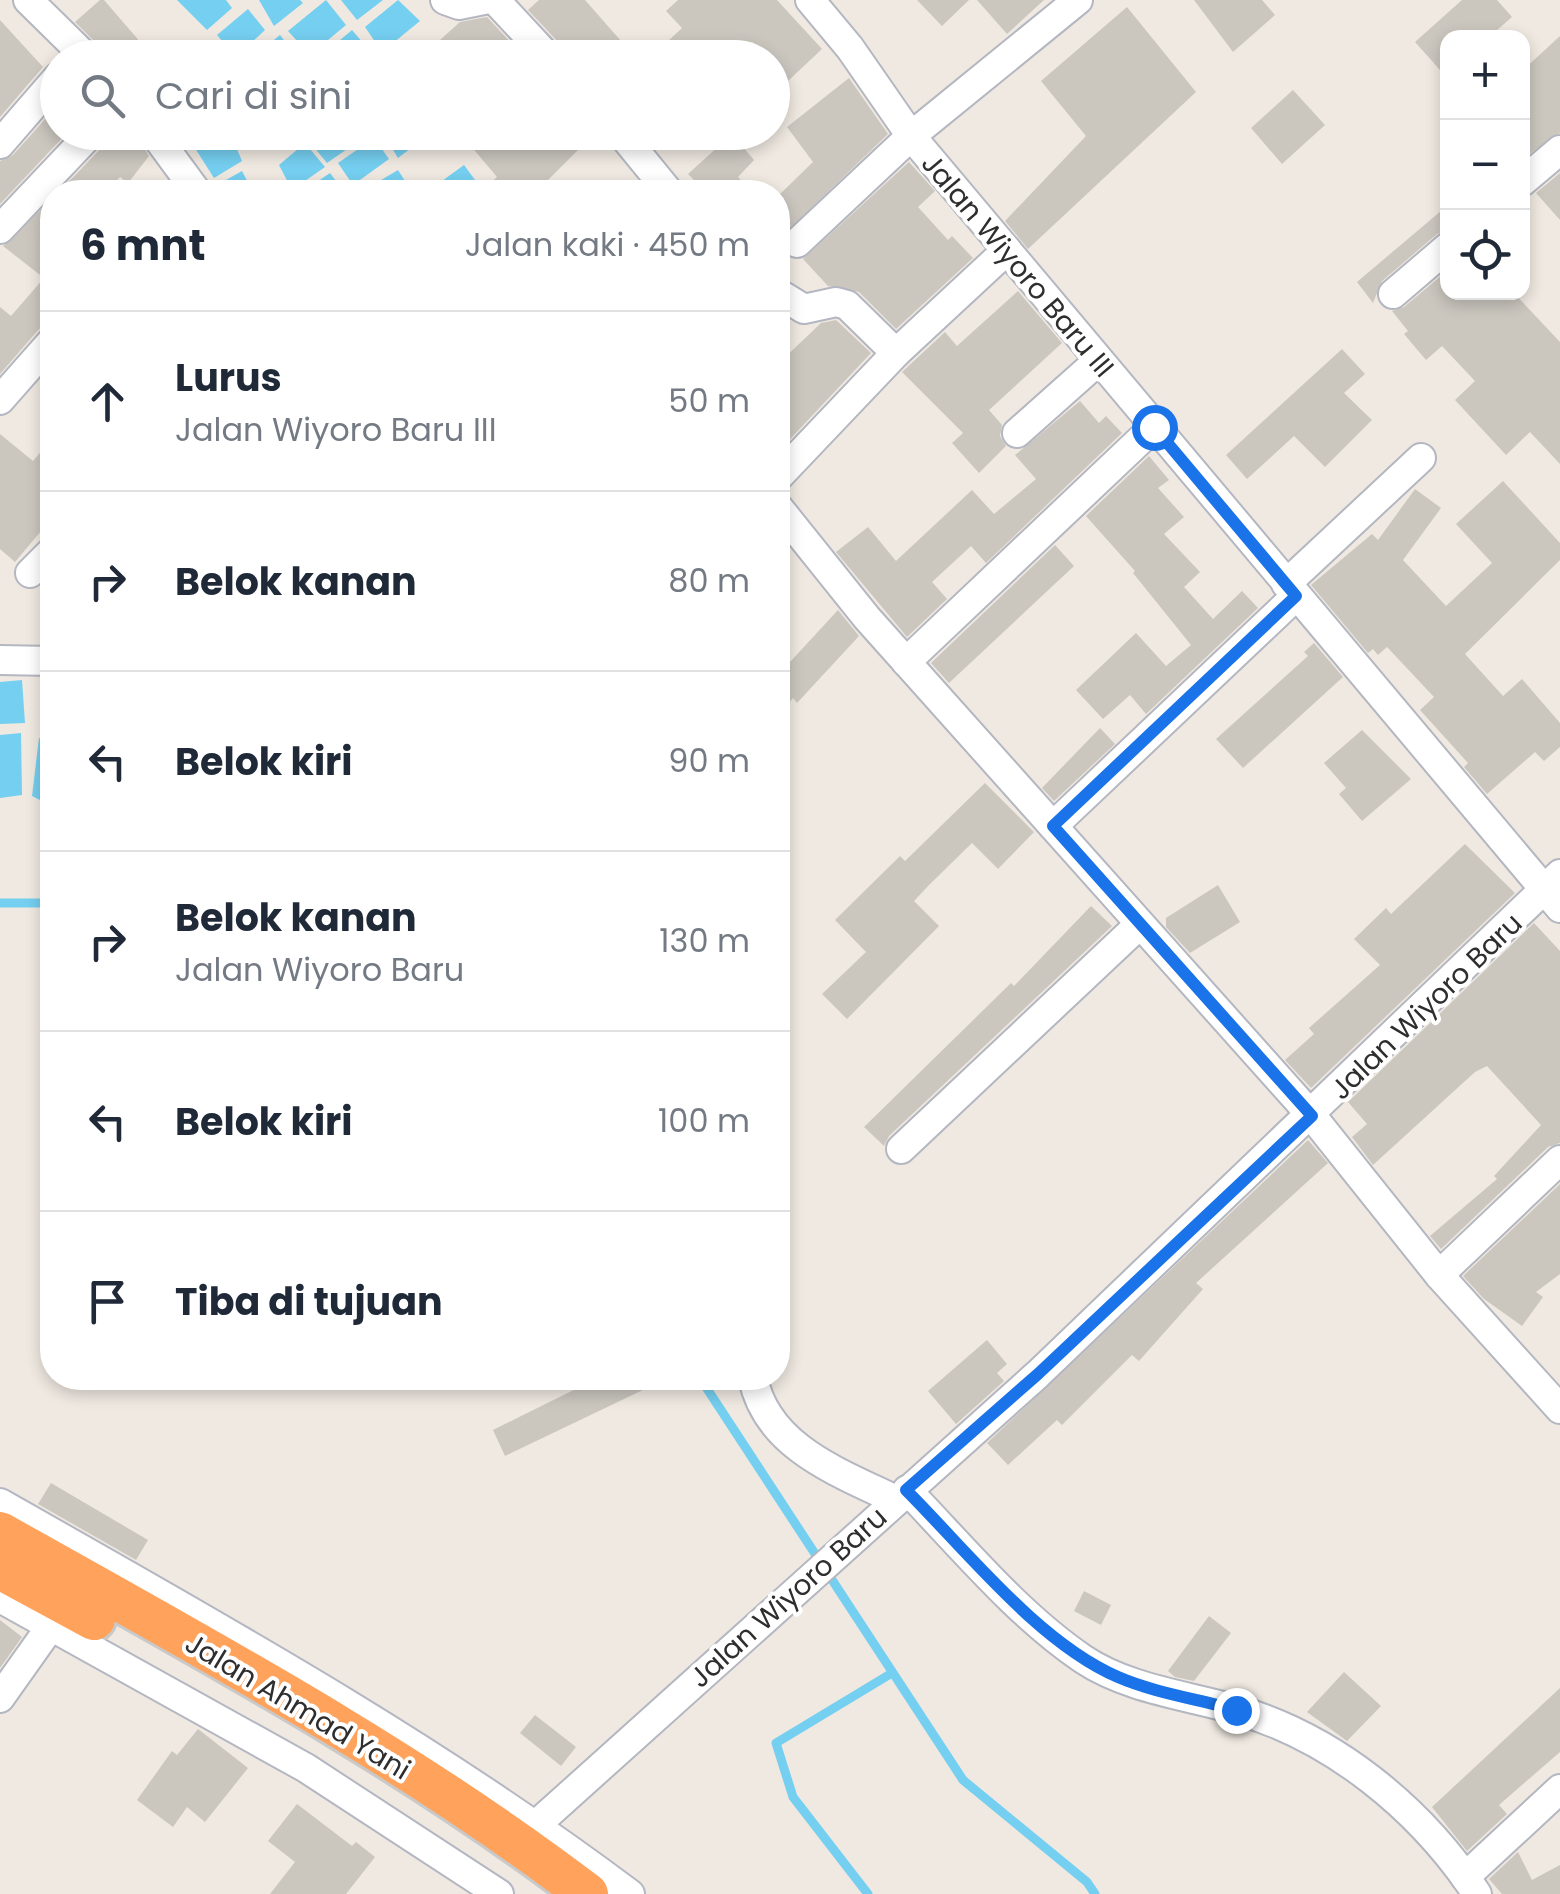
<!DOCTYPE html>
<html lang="id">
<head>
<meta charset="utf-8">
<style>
	body { margin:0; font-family:Poppins,sans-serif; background:#f6f6f7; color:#1f2937 }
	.controls { position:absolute; right:30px; top:30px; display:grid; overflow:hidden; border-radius:20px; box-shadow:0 5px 15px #0003 }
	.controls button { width:90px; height:90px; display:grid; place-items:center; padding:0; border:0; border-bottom:2px solid #e0e1e3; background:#fff; color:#1f2937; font:50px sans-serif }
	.stop { position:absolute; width:30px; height:30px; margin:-22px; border:8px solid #1a73e8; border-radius:50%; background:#fff }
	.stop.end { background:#1a73e8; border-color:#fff; box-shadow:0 2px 10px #0008 }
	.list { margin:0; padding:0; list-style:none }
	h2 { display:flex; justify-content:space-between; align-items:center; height:130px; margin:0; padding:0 40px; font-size:42px }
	h2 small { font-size:32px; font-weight:400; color:#747a83 }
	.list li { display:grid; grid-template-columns:65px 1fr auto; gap:30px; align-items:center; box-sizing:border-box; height:180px; padding:0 40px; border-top:2px solid #e0e1e3 }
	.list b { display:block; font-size:38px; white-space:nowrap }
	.list p { margin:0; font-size:32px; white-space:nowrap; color:#747a83 }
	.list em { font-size:32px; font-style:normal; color:#747a83 }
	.icon { flex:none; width:55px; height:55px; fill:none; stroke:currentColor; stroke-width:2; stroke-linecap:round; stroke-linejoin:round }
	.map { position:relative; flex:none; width:1560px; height:1894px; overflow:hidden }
	.search { position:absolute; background:#fff; box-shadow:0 5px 15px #0003; left:40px; top:40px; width:750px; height:110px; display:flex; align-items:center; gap:25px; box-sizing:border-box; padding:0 35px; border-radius:55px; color:#747a83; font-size:38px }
	.panel { position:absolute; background:#fff; box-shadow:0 5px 15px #0003; left:40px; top:180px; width:750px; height:1210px; border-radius:40px }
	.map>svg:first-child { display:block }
	.water { fill:#75cff0 }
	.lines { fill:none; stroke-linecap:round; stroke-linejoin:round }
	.stream { stroke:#75cff0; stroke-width:9 }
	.building { fill:#cbc7bf }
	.minor-casing { stroke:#b4b7c1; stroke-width:32 }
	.highway-casing { stroke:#c9c9c9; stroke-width:48 }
	.minor { stroke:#fff; stroke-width:28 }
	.highway { stroke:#ffa35c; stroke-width:42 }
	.route { stroke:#1a73e8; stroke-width:12 }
	.labels { text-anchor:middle; stroke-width:8; stroke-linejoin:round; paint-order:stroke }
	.street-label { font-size:28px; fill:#2e2e2e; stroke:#fff }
</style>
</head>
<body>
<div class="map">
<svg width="1560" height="1894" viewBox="0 0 1560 1894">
	<rect width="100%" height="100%" fill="#efe9e1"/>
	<g class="water">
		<polygon points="177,0 226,0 232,8 207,30"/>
		<polygon points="259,0 300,0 303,3 274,26"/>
		<polygon points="326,0 346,25 310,55 288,31"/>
		<polygon points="341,0 383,0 357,20"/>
		<polygon points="398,0 420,21 382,52 365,27"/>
		<polygon points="248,9 265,30 236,57 217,35"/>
		<polygon points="352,30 375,57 320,57"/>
		<polygon points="280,35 297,57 262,57 258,53"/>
		<polygon points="230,133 242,161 214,178 186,134"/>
		<polygon points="319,133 354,133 360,140 327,163 309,141"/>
		<polygon points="383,133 383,132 431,133 398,158"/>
		<polygon points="374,138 389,159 353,185 338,163"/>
		<polygon points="305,143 325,167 292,190 279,165"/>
		<polygon points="464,165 478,184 465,192 433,192 431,189"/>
		<polygon points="398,170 412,192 361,192"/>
		<polygon points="242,171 253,192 222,192 217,185"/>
		<polygon points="330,173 344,192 302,192"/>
		<polygon points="22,680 25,723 0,724 0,682"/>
		<polygon points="21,733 22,795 0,798 0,735"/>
		<polygon points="39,738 52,742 52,806 32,796"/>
	</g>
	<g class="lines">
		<g class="stream">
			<polyline points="0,903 52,903"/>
			<polyline points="700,1378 963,1780 1087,1882 1095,1894"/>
			<polyline points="868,1894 793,1797 776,1743 892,1673"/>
		</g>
	</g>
	<g class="building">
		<polygon points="100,0 104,0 154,58 104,58 99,46 75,22"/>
		<polygon points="539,0 585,0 636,58 566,58 562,46 528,10"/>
		<polygon points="678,0 777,0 822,49 772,96 772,58 650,58 682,28 666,11"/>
		<polygon points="917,0 969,0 942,26"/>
		<polygon points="977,0 1044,0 1007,34"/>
		<polygon points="1194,0 1262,0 1275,15 1233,52"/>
		<polygon points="1462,0 1497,0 1512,17 1488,38 1448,38 1448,79 1415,42"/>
		<polygon points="1127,7 1196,92 1028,249 1005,221 1086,136 1041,81"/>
		<polygon points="487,17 525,58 420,58 460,22"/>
		<polygon points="0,20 43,67 0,117"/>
		<polygon points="1560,36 1560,133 1522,159 1522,71"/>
		<polygon points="849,78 888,134 781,237 778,196 813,162 787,127"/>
		<polygon points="1293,90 1325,125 1282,164 1251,128"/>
		<polygon points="47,117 58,126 58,132 66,134 0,204 0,161 13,155"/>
		<polygon points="109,132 134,132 149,156 128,183 120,177 106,192 59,192 105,144"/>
		<polygon points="459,132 596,132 536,192 480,192 497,177"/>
		<polygon points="732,134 754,160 738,177 753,192 686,192 694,180 688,174"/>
		<polygon points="909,162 935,191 918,207 948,240 952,236 973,258 896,329 859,292 828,286 803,259"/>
		<polygon points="1560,173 1560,220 1536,193"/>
		<polygon points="52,199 52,324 39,329 0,374 0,307 11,316 44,278 3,246"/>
		<polygon points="1448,205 1448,230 1437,234 1382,281 1373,303 1357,282"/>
		<polygon points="1448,270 1448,292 1513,292 1560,342 1560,464 1530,432 1506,455 1455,400 1475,381 1442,346 1426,360 1404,334 1408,331 1392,311 1404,307"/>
		<polygon points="1018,291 1062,343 989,410 1002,425 1000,436 1006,446 979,473 952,443 963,433 902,372 945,332 957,346"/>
		<polygon points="836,320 871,353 778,452 778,364 821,323"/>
		<polygon points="1342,349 1365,374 1344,393 1372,420 1325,467 1294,436 1247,479 1226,455"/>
		<polygon points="1080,401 1099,423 1106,416 1122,433 986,563 971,546 932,582 947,599 907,637 836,552 868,527 896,561 972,490 994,514 1036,479 1015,455"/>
		<polygon points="0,434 33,461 52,439 52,518 15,562 0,549"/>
		<polygon points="1149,456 1169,480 1158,488 1184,517 1164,534 1200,572 1184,587 1213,619 1242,591 1258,608 1146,714 1130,695 1103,719 1076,690 1136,633 1166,666 1191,645 1133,573 1135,571 1086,516"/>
		<polygon points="1503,481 1560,543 1560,560 1465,654 1503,696 1522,679 1560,723 1560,747 1544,761 1535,752 1487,794 1464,767 1468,763 1420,710 1434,697 1387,647 1378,655 1373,649 1368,653 1311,585 1372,534 1378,540 1415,489 1441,508 1403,560 1446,606 1492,563 1456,524"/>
		<polygon points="1055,545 1074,566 949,683 931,663"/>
		<polygon points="838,610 859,636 797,703 793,698 778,715 778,675"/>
		<polygon points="1314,643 1343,677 1243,768 1216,739 1308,656 1304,652"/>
		<polygon points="1100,728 1115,744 1054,801 1042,788"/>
		<polygon points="1362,730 1411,779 1362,821 1339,794 1346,788 1324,763"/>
		<polygon points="985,783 1034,832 998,869 972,843 929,885 914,901 939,926 847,1019 822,994 866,952 835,920 900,856 905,861"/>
		<polygon points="1465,844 1515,893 1311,1088 1285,1060 1314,1034 1309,1028 1380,965 1354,939 1386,908 1391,914"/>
		<polygon points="1218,885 1240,922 1190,953 1166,927 1166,918"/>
		<polygon points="1091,906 1112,926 889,1136 884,1146 864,1127 1011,983 1014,986"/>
		<polygon points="1534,923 1560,951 1560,1143 1548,1147 1441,1249 1430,1236 1497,1179 1494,1176 1541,1125 1487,1066 1475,1072 1373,1165 1352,1137 1367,1124 1348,1102"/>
		<polygon points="1308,1140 1328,1163 1196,1283 1203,1289 1139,1361 1132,1355 1062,1425 1057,1420 1008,1465 987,1443"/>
		<polygon points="1560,1184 1560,1274 1536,1292 1543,1297 1522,1326 1484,1299 1463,1276"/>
		<polygon points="987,1340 1007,1364 997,1373 1004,1381 956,1424 928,1391"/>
		<polygon points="598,1378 668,1378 505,1456 493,1430"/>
		<polygon points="51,1483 148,1540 136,1560 38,1504"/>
		<polygon points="1084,1591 1111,1605 1101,1625 1074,1611"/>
		<polygon points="1209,1616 1231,1633 1194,1681 1175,1677 1168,1671"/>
		<polygon points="0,1620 22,1637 0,1668"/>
		<polygon points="1344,1672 1381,1706 1347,1741 1307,1712"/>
		<polygon points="1560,1688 1560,1752 1499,1805 1507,1814 1467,1851 1432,1807"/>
		<polygon points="535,1715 576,1747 561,1766 520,1733"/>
		<polygon points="198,1729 248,1768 205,1822 187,1807 173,1827 137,1800 172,1751 177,1755"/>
		<polygon points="297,1804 352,1846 356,1842 375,1857 346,1894 270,1894 295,1862 268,1841"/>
		<polygon points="1518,1852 1532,1880 1560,1865 1560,1894 1502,1894 1489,1879"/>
	</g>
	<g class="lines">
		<g class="minor-casing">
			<g id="minor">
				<polyline points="28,0 87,58"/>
				<polyline points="445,0 459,5 484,0"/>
				<polyline points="495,0 549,58"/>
				<polyline points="810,0 850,48 911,136 1560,908"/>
				<polyline points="153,132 197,192"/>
				<polyline points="620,132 669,192"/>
				<polyline points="0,144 58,77"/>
				<polyline points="1522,182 1560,150"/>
				<polyline points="0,229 92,132"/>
				<polyline points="797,243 911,136 1078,0"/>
				<polyline points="778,293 804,309 836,302 847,305 896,353"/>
				<polyline points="1393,294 1448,247"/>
				<polyline points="0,400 52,341"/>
				<polyline points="1017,433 1098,361"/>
				<polyline points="778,477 896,353 1007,250"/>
				<polyline points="778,507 867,618 1312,1116 1439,1275 1560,1409"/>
				<polyline points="30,573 52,551"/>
				<polyline points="1286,584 1421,458"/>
				<polyline points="0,660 52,661"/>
				<polyline points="906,662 1154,427"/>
				<polyline points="1053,826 1296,596"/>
				<polyline points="901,1149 1139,925"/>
				<polyline points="1439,1275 1560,1160"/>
				<path d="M753 1378C767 1447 838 1472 896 1500"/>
				<path d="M907 1490C962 1547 1017 1614 1083 1659 1126 1688 1184 1695 1234 1709 1333 1737 1420 1808 1477 1894"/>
				<path d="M0 1503C215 1625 432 1745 630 1894"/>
				<polyline points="0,1598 306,1768 499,1894"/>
				<polyline points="0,1698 51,1626"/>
				<polyline points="537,1824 1038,1374 1560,874"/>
				<polyline points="1465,1877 1560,1789"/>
			</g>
		</g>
		<g class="highway-casing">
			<g id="highway">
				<path d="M0 1533C199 1645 405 1755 587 1894"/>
				<polyline points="0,1568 94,1619"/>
			</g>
		</g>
		<use href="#minor" class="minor"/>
		<use href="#highway" class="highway"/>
	</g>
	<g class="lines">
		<path class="route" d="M1154 427 1296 596 1053 826 1312 1116 1038 1374 906 1490C967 1551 1039 1643 1118 1677 1155 1693 1198 1699 1236 1710"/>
	</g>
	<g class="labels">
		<g class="street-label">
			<text transform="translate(1018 265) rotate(50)" y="10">Jalan Wiyoro Baru III</text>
			<text transform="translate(1426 1006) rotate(-44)" y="10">Jalan Wiyoro Baru</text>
			<text transform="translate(788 1597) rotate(-42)" y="10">Jalan Wiyoro Baru</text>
			<text transform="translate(298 1706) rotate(31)" y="10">Jalan Ahmad Yani</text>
		</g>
	</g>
</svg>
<div class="controls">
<button>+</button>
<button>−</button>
<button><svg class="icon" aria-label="locate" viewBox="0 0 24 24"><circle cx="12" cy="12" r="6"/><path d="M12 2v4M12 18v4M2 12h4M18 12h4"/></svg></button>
</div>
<div class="stop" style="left:1154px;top:427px"></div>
<div class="stop end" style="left:1236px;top:1710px"></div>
<div class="search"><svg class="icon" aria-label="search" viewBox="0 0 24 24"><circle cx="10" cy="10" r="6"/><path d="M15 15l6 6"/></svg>Cari di sini</div>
<section class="panel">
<h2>6 mnt<small>Jalan kaki · 450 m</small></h2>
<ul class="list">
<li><svg class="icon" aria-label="ahead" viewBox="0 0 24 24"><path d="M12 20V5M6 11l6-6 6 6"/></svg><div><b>Lurus</b><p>Jalan Wiyoro Baru III</p></div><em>50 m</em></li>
<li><svg class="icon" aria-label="right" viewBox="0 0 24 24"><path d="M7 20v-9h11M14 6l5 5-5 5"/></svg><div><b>Belok kanan</b></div><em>80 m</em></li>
<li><svg class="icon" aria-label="left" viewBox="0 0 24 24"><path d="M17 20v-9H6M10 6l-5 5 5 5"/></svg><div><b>Belok kiri</b></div><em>90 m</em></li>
<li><svg class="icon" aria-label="right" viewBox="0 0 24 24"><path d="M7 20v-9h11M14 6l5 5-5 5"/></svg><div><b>Belok kanan</b><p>Jalan Wiyoro Baru</p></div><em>130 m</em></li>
<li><svg class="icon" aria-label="left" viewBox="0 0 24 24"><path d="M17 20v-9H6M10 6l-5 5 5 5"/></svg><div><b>Belok kiri</b></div><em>100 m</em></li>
<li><svg class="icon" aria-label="arrive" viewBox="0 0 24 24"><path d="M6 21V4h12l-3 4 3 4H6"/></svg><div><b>Tiba di tujuan</b></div></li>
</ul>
</section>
</div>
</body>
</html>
